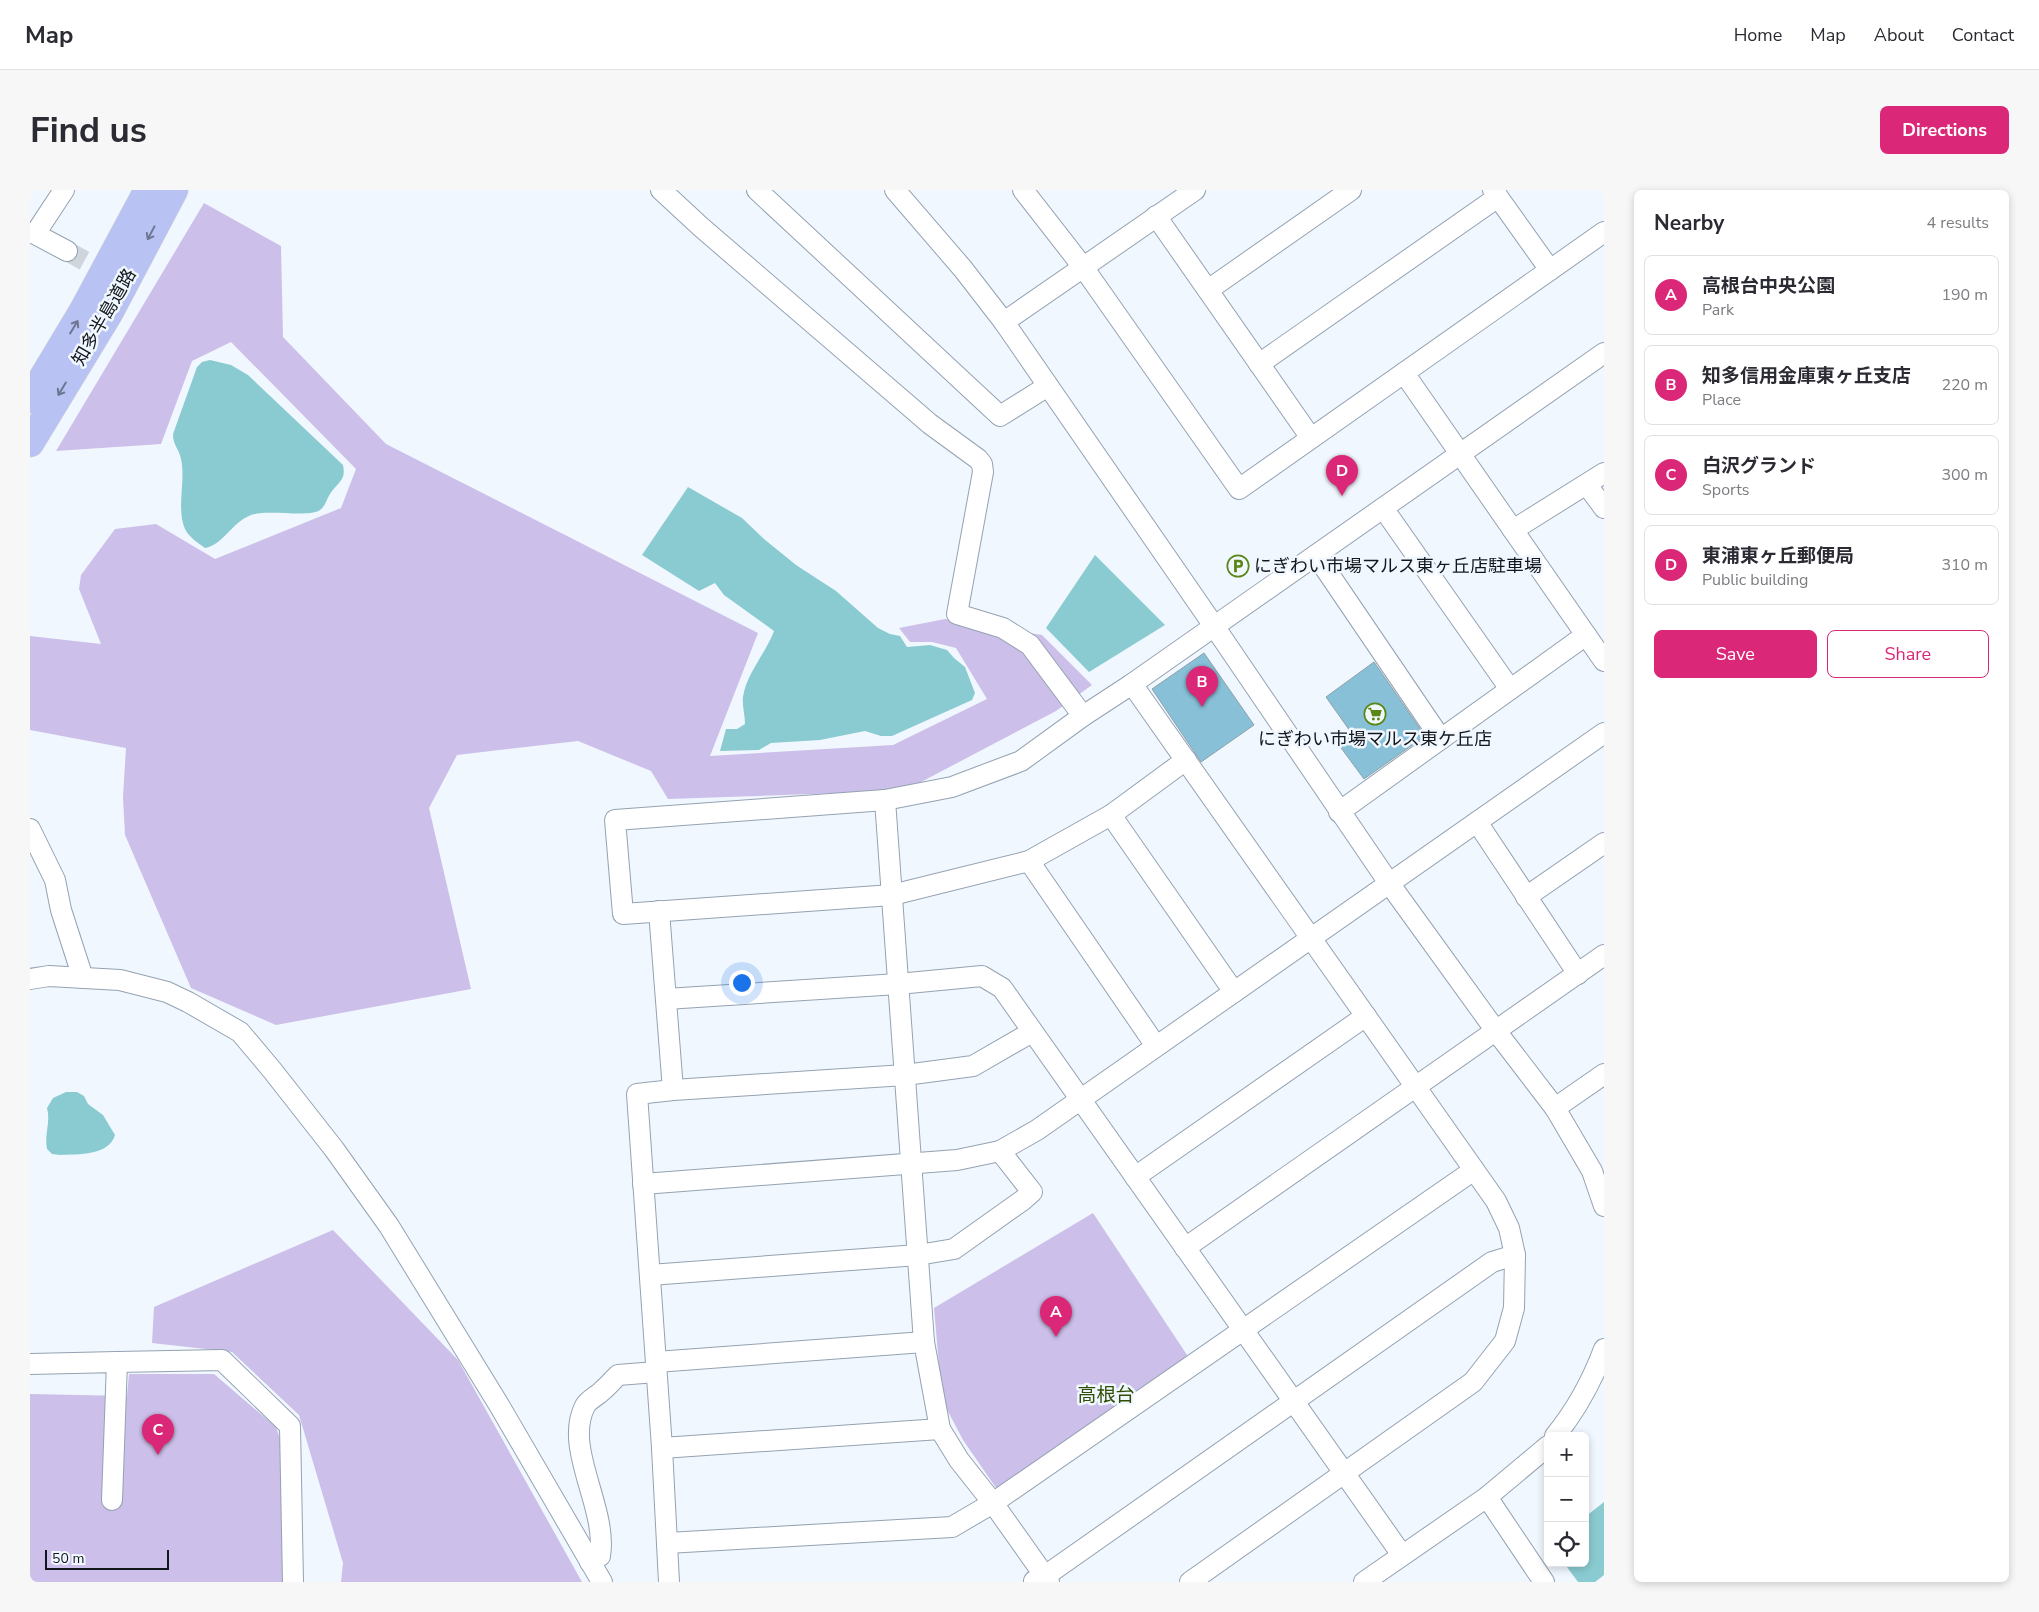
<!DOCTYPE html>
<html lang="en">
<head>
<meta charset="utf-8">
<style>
	body { margin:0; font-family:"Nunito Sans","Noto Sans JP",sans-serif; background:#f7f7f7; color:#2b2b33 }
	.controls { position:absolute; right:15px; bottom:15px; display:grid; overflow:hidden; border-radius:8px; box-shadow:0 2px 8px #0003 }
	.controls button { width:45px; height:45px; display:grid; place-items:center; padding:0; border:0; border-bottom:1px solid #e1e1e2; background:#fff; color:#2b2b33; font:25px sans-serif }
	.scale { position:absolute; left:15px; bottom:12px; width:124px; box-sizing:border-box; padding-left:5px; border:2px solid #12171d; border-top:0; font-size:14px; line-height:18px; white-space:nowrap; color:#12171d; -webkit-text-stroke:4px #f1f7fe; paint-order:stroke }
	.you { position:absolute; left:711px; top:792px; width:18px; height:18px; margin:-12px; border:4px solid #fff; border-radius:50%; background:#1a73e8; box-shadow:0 0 0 8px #1a73e833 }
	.badge { display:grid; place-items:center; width:32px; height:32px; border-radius:50%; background:#db2777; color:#fff; font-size:16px; font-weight:700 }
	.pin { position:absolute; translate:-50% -41px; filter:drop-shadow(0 1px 2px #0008) }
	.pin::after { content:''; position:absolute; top:26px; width:18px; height:15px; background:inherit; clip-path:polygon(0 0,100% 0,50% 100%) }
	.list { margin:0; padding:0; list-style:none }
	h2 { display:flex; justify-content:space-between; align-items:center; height:65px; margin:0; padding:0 20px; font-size:21px }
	h2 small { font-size:16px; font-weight:400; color:#7c7c81 }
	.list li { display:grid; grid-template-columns:32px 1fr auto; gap:15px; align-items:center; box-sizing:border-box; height:80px; margin:0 10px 10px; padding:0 10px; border:1px solid #e1e1e2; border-radius:8px }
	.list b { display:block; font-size:19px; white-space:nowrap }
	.list p { margin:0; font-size:16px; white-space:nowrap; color:#7c7c81 }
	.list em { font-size:16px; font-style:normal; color:#7c7c81 }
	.actions { display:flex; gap:10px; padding:15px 20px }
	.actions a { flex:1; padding:11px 0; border:1px solid #db2777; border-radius:8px; text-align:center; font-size:18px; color:#db2777 }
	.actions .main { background:#db2777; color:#fff }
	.icon { flex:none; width:28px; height:28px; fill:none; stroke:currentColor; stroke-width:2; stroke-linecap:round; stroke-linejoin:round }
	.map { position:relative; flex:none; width:1574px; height:1392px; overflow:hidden; border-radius:8px }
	header { display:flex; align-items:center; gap:30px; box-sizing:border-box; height:70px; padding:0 25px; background:#fff; border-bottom:1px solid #e1e1e2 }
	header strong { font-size:24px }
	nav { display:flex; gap:28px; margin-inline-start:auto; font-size:18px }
	.intro { display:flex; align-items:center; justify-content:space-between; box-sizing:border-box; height:120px; padding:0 30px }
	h1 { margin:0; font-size:35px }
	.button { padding:12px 22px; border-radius:8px; background:#db2777; color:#fff; font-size:18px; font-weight:700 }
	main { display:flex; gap:30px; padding:0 30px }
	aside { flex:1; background:#fff; border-radius:8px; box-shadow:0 2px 8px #0003 }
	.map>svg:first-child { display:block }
	.green { fill:#ccbfe9 }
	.water { fill:#8acbd1 }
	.building { fill:#88c0d8; stroke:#8ca2ab }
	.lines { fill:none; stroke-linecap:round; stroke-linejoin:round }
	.minor-tunnel { stroke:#d0d5dc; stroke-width:20; stroke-dasharray:20 10; stroke-linecap:butt }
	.minor-casing { stroke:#94a2b2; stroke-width:22 }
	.highway-casing { stroke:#d4d5d6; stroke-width:29 }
	.minor { stroke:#fff; stroke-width:20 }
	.highway { stroke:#b8c3f3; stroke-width:28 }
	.oneway { stroke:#6d7693 }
	.labels { text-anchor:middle; stroke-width:5; stroke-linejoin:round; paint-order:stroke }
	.street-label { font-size:18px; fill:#12171d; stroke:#f1f7fe }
	.poi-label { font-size:18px; fill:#12171d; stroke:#f1f7fe; text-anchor:start }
	.neighbourhood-label { font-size:19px; fill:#304d04; stroke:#f1f7fe }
</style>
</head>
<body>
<header>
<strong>Map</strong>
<nav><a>Home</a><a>Map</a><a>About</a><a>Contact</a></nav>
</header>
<div class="intro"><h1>Find us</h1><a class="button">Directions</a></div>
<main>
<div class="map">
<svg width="1574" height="1392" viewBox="0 0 1574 1392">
	<rect width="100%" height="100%" fill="#f1f7fe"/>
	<g class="green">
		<polygon points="174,13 251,56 253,147 356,254 728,443 680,566 863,555 957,509 926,458 902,452 880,452 869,438 915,429 1012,445 1062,495 1026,521 874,601 638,609 621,581 548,551 427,565 399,618 441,799 246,835 161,798 95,645 93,607 96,558 0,540 0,446 71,454 49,399 51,385 85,339 126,334 185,369 311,318 326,279 201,152 162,171 131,254 26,261"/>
		<polygon points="1063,1023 1165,1177 973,1308 933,1250 912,1210 904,1118"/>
		<polygon points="303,1040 428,1170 552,1392 311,1392 313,1373 269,1225 202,1162 122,1153 124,1117"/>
		<polygon points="99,1184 184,1184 246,1237 265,1293 265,1392 0,1392 0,1204 97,1206"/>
	</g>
	<g class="water">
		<path d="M180 170 201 175 218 185 313 275C316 289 310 291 302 301 297 307 296 316 290 320 279 328 238 319 221 325 201 333 193 355 175 358 168 353 159 347 155 339 146 318 156 291 151 269 149 258 143 256 143 244L167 177 172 172Z"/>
		<path d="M658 297 712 328 734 349 766 375 806 401 848 438 860 444 870 446 877 457 900 455 917 460 924 468 935 477 945 503 942 510 862 546H851L835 541 790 550 741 553 729 560 690 561 696 539H707L715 534C715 525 712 516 713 507 716 484 736 463 744 441L694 405 685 393 669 401 612 365Z"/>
		<polygon points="1065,365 1135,435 1059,482 1016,438"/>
		<path d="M36 902H47L54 906 58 914 73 925 85 945C79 966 48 964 30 965L22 964 17 959C14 944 21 932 17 918L23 908Z"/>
		<polygon points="1574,1312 1574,1385 1565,1392 1548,1392 1534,1373 1555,1373 1555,1327"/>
	</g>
	<g class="building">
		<polygon points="1174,463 1224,535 1171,572 1122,499"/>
		<polygon points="1344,472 1395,546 1334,589 1306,551 1320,541 1296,507"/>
	</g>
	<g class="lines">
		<polyline class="minor-tunnel" points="37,61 115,104"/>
		<g class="minor-casing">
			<g id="minor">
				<polyline points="34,0 5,44 37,61"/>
				<polyline points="631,0 671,37 900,234 948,269 952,274 953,282 927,424 973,438 1000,455 1053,526"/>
				<polyline points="727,0 970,226 1018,196"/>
				<polyline points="865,0 933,79 974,132 1184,436 1359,693 1466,841 1525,918 1562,981 1574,1016"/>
				<polyline points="993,0 1053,77 1209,299 1574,42"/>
				<polyline points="1463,0 1520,80"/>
				<polyline points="1126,26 1281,248"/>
				<polyline points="1178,100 1321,0"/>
				<polyline points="974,132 1165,0"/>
				<polyline points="1229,174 1468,7"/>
				<polyline points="1374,183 1574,471"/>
				<polyline points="1557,295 1574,318"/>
				<polyline points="1353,318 1480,499"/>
				<polyline points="1483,340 1574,283"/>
				<polyline points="1286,365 1411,549"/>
				<polyline points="1102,494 1466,1011 1479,1038 1485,1065 1484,1118 1475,1151 1443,1192 1160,1392"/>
				<polyline points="1156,570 1081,625 999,671 862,705 593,724 585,630 855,610 922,597 991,571 1053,526 1102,494 1574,163"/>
				<polyline points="855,610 894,1152 910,1239 929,1270 963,1313 1019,1392"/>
				<polyline points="1309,622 1556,445"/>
				<polyline points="1081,625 1204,802"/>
				<polyline points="1447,632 1548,784"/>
				<polyline points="0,639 25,690 31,720 53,788"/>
				<polyline points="999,671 1126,856"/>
				<polyline points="1496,707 1574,653"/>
				<polyline points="629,721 643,900"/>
				<polyline points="0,789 19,786 90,790 137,802 158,812 210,842 242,880 304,959 359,1036 469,1215 572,1392"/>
				<polyline points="636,809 868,794 952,786 972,798 1372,1365"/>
				<polyline points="1525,918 1574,884"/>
				<polyline points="1105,987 1336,826"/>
				<polyline points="613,994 927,970 970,961 1007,940 1574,543"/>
				<polyline points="1155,1058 1574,765"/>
				<polyline points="620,1085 888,1065 924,1059 993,1010 1002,1002 970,961"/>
				<polyline points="87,1172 192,1170 260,1236 263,1392"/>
				<polyline points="626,1172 894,1152"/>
				<polyline points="0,1174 87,1172 82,1310"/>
				<path d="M1525 1246C1547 1219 1562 1191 1574 1159"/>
				<polyline points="632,1258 910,1239"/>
				<polyline points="1457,1307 1514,1392"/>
				<polyline points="637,1353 922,1337 963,1313 1444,980"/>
				<path d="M560 1372 570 1366C578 1318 533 1258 555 1216 558 1210 567 1206 572 1201 578 1196 583 1190 588 1185L626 1182"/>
				<polyline points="1004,1391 1015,1386 1462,1072 1485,1065"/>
				<polyline points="639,1392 632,1258 607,904 643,900 875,885 943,876 1002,842"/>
				<polyline points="1334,1392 1457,1307 1518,1256"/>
			</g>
		</g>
		<g class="highway-casing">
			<g id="highway">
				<polyline points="0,209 53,121 118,0"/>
				<polyline points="0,253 79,123 144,0"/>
			</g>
		</g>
		<use href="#minor" class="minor"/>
		<use href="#highway" class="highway"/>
	</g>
	<defs><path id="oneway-shaft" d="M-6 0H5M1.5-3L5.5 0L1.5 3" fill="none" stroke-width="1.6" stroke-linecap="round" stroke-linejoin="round" transform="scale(1.25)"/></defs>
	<g class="oneway">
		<use href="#oneway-shaft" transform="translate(121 43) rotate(118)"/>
		<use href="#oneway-shaft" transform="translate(44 137) rotate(-59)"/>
		<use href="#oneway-shaft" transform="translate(32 199) rotate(121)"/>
	</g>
	<defs>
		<g id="parking-ring" transform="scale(1.125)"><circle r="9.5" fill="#f1f7fe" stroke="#598716" stroke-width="1.5"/><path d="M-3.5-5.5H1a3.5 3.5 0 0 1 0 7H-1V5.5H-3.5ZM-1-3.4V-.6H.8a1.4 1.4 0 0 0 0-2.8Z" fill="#598716"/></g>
		<g id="supermarket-ring" transform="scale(1.125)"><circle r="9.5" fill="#f1f7fe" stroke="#598716" stroke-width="1.5"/><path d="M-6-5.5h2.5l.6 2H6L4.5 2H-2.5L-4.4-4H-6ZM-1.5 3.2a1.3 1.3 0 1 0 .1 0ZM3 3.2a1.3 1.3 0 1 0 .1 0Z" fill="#598716"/></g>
	</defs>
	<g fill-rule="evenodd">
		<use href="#parking-ring" x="1208" y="376"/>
		<use href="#supermarket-ring" x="1345" y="524"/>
	</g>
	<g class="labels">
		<g class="street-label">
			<text transform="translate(74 127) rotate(-60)" y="6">知多半島道路</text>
		</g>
		<g class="poi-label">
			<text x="1224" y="382">にぎわい市場マルス東ヶ丘店駐車場</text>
			<text x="1345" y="555" text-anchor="middle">にぎわい市場マルス東ケ丘店</text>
		</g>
		<g class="neighbourhood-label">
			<text x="1076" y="1211">高根台</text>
		</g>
	</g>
</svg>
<div class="controls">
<button>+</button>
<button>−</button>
<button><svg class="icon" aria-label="locate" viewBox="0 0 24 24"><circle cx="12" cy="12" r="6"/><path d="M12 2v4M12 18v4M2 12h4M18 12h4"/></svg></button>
</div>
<div class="scale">50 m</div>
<div class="you"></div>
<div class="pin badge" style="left:1026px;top:1147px">A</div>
<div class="pin badge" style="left:1172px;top:517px">B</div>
<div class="pin badge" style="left:128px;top:1265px">C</div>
<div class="pin badge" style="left:1312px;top:306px">D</div>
</div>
<aside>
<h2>Nearby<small>4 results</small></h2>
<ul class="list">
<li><span class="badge">A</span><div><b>高根台中央公園</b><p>Park</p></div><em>190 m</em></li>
<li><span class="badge">B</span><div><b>知多信用金庫東ヶ丘支店</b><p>Place</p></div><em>220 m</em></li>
<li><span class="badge">C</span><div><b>白沢グランド</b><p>Sports</p></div><em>300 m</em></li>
<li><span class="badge">D</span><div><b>東浦東ヶ丘郵便局</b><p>Public building</p></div><em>310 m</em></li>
</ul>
<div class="actions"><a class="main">Save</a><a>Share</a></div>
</aside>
</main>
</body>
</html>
